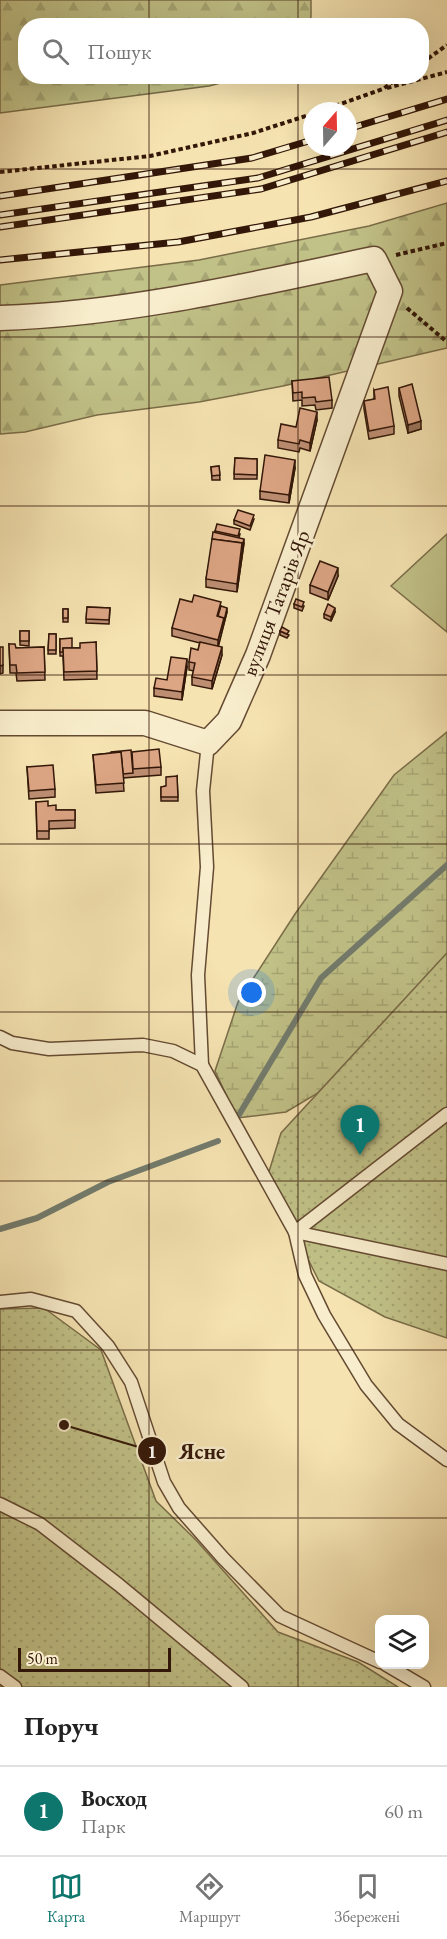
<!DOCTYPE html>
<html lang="uk">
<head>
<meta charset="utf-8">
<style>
	body { margin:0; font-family:"EB Garamond",serif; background:#f6f6f6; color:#222 }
	.controls { position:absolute; right:18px; bottom:18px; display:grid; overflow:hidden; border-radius:12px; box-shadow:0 6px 24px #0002 }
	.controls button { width:54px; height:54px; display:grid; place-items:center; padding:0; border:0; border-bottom:2px solid #e0e0e0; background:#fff; color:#222; font:30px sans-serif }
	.compass { position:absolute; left:303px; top:102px; width:54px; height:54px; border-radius:50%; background:#fff; box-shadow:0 6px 24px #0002; rotate:20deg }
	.scale { position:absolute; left:18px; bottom:15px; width:153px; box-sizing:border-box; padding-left:6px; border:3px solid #331708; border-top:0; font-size:16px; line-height:21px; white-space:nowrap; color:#331708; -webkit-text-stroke:4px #f8edcc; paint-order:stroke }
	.you { position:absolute; left:252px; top:993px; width:21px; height:21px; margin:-15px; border:4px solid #fff; border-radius:50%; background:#1a73e8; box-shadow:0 0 0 9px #1a73e833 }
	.badge { display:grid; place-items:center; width:39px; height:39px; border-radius:50%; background:#0f766e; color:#fff; font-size:20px; font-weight:700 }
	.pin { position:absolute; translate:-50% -50px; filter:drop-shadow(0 2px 3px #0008) }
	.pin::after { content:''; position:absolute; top:32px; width:21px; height:18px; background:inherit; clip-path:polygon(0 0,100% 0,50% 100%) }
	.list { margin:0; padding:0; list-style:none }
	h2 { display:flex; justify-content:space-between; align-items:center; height:78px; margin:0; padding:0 24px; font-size:26px }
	h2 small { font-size:20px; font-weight:400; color:#767676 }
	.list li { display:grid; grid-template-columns:39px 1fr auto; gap:18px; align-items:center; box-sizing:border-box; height:90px; padding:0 24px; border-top:2px solid #e0e0e0 }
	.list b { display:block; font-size:22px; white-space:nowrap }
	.list p { margin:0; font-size:20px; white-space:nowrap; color:#767676 }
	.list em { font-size:20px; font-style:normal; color:#767676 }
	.icon { flex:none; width:33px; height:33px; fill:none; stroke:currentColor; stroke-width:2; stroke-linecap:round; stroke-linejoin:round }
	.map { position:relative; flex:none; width:447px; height:1687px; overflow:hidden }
	.search { position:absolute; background:#fff; box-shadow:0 6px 24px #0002; left:18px; right:18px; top:18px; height:66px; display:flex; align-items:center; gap:15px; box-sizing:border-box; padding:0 21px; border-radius:24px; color:#767676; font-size:22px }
	.sheet { height:168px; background:#fff }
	nav { display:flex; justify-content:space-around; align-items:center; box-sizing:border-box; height:84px; border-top:2px solid #e0e0e0; background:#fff; font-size:16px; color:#767676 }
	nav a { display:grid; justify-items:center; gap:3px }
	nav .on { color:#0f766e }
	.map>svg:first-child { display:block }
	.green { fill:#c1c288; stroke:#7a6c48; stroke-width:1.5 }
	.forest { fill:url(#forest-firs); stroke:#7a6c48; stroke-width:1.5 }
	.wetland { fill:url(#wetland-marsh); stroke:#7a6c48; stroke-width:1.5 }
	.garden { fill:url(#garden-dots); stroke:#7a6c48; stroke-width:1.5 }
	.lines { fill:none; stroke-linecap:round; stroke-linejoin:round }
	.stream { stroke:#727b6d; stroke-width:6 }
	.service-casing { stroke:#644a32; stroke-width:15 }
	.minor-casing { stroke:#644a32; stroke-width:27 }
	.path { stroke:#331708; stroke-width:4; stroke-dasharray:4.5 3; stroke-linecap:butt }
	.service { stroke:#f8edcc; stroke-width:12 }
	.minor { stroke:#f8edcc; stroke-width:24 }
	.rail-casing { stroke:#331708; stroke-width:7 }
	.rail { stroke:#f8edcc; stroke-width:4.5; stroke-dasharray:14; stroke-linecap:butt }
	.wall { fill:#bd8e72; stroke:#331708; stroke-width:1.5 }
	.shaded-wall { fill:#9a745c; stroke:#331708; stroke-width:1.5 }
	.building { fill:#dca584; stroke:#331708; stroke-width:1.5 }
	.grid { fill:none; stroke:#331708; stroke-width:1.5; stroke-opacity:0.55 }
	.labels { text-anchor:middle; stroke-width:5; stroke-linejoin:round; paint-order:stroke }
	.street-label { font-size:21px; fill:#331708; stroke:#f8edcc }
	.leader { fill:none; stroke:#331708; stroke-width:2 }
	.callout-dot { fill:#331708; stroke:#f8edcc; stroke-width:2 }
	.mark-label { font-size:18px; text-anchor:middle; font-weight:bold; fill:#fff }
	.callout-label { font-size:22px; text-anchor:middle; font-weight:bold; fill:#331708; stroke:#f8edcc; stroke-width:5; stroke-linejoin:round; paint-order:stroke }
</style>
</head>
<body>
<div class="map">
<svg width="447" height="1687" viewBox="0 0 447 1687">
	<defs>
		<pattern id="forest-firs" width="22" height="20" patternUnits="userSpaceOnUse" patternTransform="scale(1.5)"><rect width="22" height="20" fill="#c1c288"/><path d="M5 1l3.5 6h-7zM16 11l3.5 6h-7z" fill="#a6a674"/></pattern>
		<pattern id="wetland-marsh" width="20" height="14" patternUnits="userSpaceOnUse" patternTransform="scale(1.5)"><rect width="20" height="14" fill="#c1c288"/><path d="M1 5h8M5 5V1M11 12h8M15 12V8" fill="none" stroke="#a6a674"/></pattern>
		<pattern id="garden-dots" width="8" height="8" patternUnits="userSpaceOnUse" patternTransform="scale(1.5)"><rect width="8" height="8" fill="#c1c288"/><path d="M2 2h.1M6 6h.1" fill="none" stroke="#a6a674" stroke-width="1.8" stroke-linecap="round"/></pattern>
	</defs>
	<rect width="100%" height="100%" fill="#f5e3b1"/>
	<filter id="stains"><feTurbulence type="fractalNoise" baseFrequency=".00333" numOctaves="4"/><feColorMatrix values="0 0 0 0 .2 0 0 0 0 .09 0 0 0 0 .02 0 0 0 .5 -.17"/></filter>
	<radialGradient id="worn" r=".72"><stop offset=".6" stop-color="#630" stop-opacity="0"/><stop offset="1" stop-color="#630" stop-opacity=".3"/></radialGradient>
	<polygon class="green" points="447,534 447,632 391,586"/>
	<g class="forest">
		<polygon points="0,0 311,0 311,17 308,26 26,26 26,76 244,77 209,86 0,113"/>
		<polygon points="447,203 447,348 283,386 199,402 97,415 25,432 0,434 0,285 199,260 369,226"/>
	</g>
	<polygon class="wetland" points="447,732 447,953 318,1093 286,1112 237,1118 215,1071 238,1002 295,914 394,775"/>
	<g class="garden">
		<polygon points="447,953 447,1338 385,1317 319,1281 267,1178 281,1133"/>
		<polygon points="44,1308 101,1350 156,1501 195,1539 278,1632 358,1662 398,1687 0,1687 0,1309"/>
	</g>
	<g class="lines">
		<g class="stream">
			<polyline points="237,1118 321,978 447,865"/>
			<polyline points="0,1229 37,1218 108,1182 218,1141"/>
		</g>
		<g class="service-casing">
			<g id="service">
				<polyline points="0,1037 12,1043 49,1049 143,1045 173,1051 202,1065 295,1232 305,1275 324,1315 366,1385 398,1424 447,1460"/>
				<polyline points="202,1065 198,975 207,867 203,791 208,743"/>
				<polyline points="295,1232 447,1114"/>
				<polyline points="295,1232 447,1264"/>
				<polyline points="0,1302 31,1299 76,1311 108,1346 131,1382 164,1482 179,1508 223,1558 280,1616 380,1662"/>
				<polyline points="0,1504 40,1524 119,1585 242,1687"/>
				<polyline points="385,1664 424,1687"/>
				<polyline points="0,1676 15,1687"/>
			</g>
		</g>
		<g class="minor-casing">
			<path id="minor" d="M0 318C127 314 250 285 374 259L390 291 258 655 229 721 208 743 145 723H0"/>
		</g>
		<g class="path">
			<polyline points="422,63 447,45"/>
			<polyline points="387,88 447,72"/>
			<polyline points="321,111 383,89 401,76"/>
			<polyline points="0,172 150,156 253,133 312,114"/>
			<polyline points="396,255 447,243"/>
			<polyline points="407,308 447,342"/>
		</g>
		<use href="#service" class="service"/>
		<use href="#minor" class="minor"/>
		<g class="rail-casing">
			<g id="rail">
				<polyline points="348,129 447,99"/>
				<polyline points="0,196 252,158 312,140"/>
				<polyline points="0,215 258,178 447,120"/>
				<polyline points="0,227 261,189 447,132"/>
				<polyline points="0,260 178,242 311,217 447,181"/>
			</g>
		</g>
		<use href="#rail" class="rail"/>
	</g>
	<g class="wall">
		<polygon points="292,381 332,400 332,408 316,410 315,405 302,406 302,400 293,401"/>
		<polygon points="399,388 421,429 408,433 399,396"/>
		<polygon points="374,390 394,426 394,434 369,439 364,409 364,401 374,399"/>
		<polygon points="317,420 310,451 300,448 299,452 278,448 278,440 296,427"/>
		<polygon points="235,458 257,459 257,479 234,479"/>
		<polygon points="219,466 220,480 212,480 211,467"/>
		<polygon points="295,468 289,503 260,499 260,491"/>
		<polygon points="254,519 250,530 234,524 234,520"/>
		<polygon points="215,531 240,534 239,538 244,543 237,592 206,587 206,579"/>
		<polygon points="338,576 328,600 310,593 310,585"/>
		<polygon points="192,602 221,606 227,612 218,646 222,655 212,689 192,685 192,677 194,671 189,670 189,662 198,650 200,643 172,636 172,628"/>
		<polygon points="294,604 304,606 302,611 294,608"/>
		<polygon points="87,607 110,608 109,624 86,623"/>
		<rect x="63" y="609" width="5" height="13"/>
		<polygon points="335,612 331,621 324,618 324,614"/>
		<polygon points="20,631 29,631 29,646 20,645"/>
		<polygon points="280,631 289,635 287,638 280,635"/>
		<polygon points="49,634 56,634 56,654 48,654"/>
		<polygon points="60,639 72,648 80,648 96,642 97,679 64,680 63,656 60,656"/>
		<polygon points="9,644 16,648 44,647 45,680 17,681 16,673 10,673"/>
		<polygon points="187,667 182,700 154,696 154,688"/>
		<polygon points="111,753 132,756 161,767 161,775 123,778 124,791 96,793 93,755"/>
		<polygon points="27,767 55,789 55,797 29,799"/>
		<polygon points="177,776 178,801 161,801 161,787 166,786"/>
		<polygon points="36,802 48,806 56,810 75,810 75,828 49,829 49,839 37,839"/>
	</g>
	<g class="shaded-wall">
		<polygon points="317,412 317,420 310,451 310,443"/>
		<polygon points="421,421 421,429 408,433 408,425"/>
		<polygon points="295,460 295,468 289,503 289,495"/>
		<polygon points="244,539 244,543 237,592 237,584"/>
		<polygon points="338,568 338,576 328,600 328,592"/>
		<polygon points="227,608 227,612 218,648 218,640 224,618"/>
		<polygon points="335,608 335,612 331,621 331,617"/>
		<polygon points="222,647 222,655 212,689 212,681"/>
		<polygon points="187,659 187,667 182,700 182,692"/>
		<polygon points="3,665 3,673 0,674 0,666"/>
	</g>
	<g class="building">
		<polygon points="329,377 332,400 316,402 315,397 302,398 302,392 293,393 292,381"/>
		<polygon points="412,384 421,421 408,425 399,388"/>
		<polygon points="388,387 394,426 369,431 364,401 375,399 374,390"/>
		<polygon points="300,408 317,412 310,443 300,440 299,444 278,440 281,424 296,427"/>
		<polygon points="265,455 295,460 289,495 260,491"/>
		<polygon points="235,458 257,459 257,475 234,474"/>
		<polygon points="219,466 220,475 212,476 211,467"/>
		<polygon points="238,510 254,515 250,526 234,520"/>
		<polygon points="217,524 240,529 238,536 215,531"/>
		<polygon points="213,532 244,539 242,547 242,543 212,539"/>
		<polygon points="212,539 242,543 237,584 206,579"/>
		<polygon points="320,561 338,568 328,592 310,585"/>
		<polygon points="194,595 221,602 217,616 224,618 218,640 172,628 180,599 192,602"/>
		<polygon points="296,599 304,602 302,607 294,604"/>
		<polygon points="328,604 335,608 331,617 324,614"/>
		<polygon points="221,606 227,608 224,621 224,618 218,616"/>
		<polygon points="87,607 110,608 109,620 86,619"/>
		<rect x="63" y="609" width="5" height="9"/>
		<polygon points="282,627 289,631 287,634 280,631"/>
		<rect x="20" y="631" width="9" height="10"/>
		<polygon points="49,634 56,634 56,650 48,650"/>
		<polygon points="72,638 72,648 63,648 63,652 60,652 60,639"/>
		<polygon points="96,642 97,671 64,672 63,648 80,648 80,643"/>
		<polygon points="200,642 222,647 212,681 192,677 195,663 189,662 191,648 198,650"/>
		<polygon points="9,644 15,644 16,648 44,647 45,672 17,673 16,665 10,665"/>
		<polygon points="0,647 3,647 3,665 0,666"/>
		<polygon points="171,657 187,659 182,692 154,688 156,678 167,680"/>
		<polygon points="159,749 161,767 133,769 132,752"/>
		<polygon points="131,750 133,773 123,774 121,752 111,753 111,752"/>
		<polygon points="121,752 124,783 96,785 93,755"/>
		<polygon points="53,765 55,789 29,791 27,767"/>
		<polygon points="177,776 178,797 161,797 161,787 166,786 166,777"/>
		<polygon points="48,801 48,806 56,805 56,810 75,810 75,820 49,821 49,831 37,831 36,802"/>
	</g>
	<path class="grid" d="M149 0V26M298 0V26M149 76V1687M298 76V1687M0 169H447M0 337H447M0 506H447M0 675H447M0 844H447M0 1012H447M0 1181H447M0 1350H447M0 1518H447"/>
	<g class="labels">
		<g class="street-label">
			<text transform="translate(276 603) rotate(-69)" y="7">вулиця Татарів Яр</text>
		</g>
	</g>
	<path class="leader" d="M64 1425L152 1451"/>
	<g class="callout-dot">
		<circle cx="64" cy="1425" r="6"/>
		<circle cx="152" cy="1451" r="15"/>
	</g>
	<g class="mark-label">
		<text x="152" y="1458">1</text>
	</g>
	<g class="callout-label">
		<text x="202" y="1459">Ясне</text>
	</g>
	<rect width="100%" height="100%" filter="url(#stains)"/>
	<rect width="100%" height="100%" fill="url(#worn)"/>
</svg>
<div class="controls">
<button><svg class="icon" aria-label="layers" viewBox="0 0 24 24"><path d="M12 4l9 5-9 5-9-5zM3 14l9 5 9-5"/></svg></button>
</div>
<svg class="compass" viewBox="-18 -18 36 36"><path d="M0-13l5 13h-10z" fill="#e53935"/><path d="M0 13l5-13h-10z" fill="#767676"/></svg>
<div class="scale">50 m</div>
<div class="you"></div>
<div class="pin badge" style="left:360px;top:1155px">1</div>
<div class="search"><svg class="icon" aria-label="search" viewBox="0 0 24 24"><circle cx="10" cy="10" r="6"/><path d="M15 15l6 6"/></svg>Пошук</div>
</div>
<section class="sheet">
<h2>Поруч<small></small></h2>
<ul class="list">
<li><span class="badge">1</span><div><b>Восход</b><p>Парк</p></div><em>60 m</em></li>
</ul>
</section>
<nav>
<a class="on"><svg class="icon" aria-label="map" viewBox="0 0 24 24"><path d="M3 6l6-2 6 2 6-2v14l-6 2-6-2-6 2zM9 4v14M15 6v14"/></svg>Карта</a>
<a><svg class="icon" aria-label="directions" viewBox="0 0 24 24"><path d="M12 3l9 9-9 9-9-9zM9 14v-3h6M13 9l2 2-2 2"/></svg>Маршрут</a>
<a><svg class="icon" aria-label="saved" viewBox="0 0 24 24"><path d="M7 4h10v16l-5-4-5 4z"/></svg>Збережені</a>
</nav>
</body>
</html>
